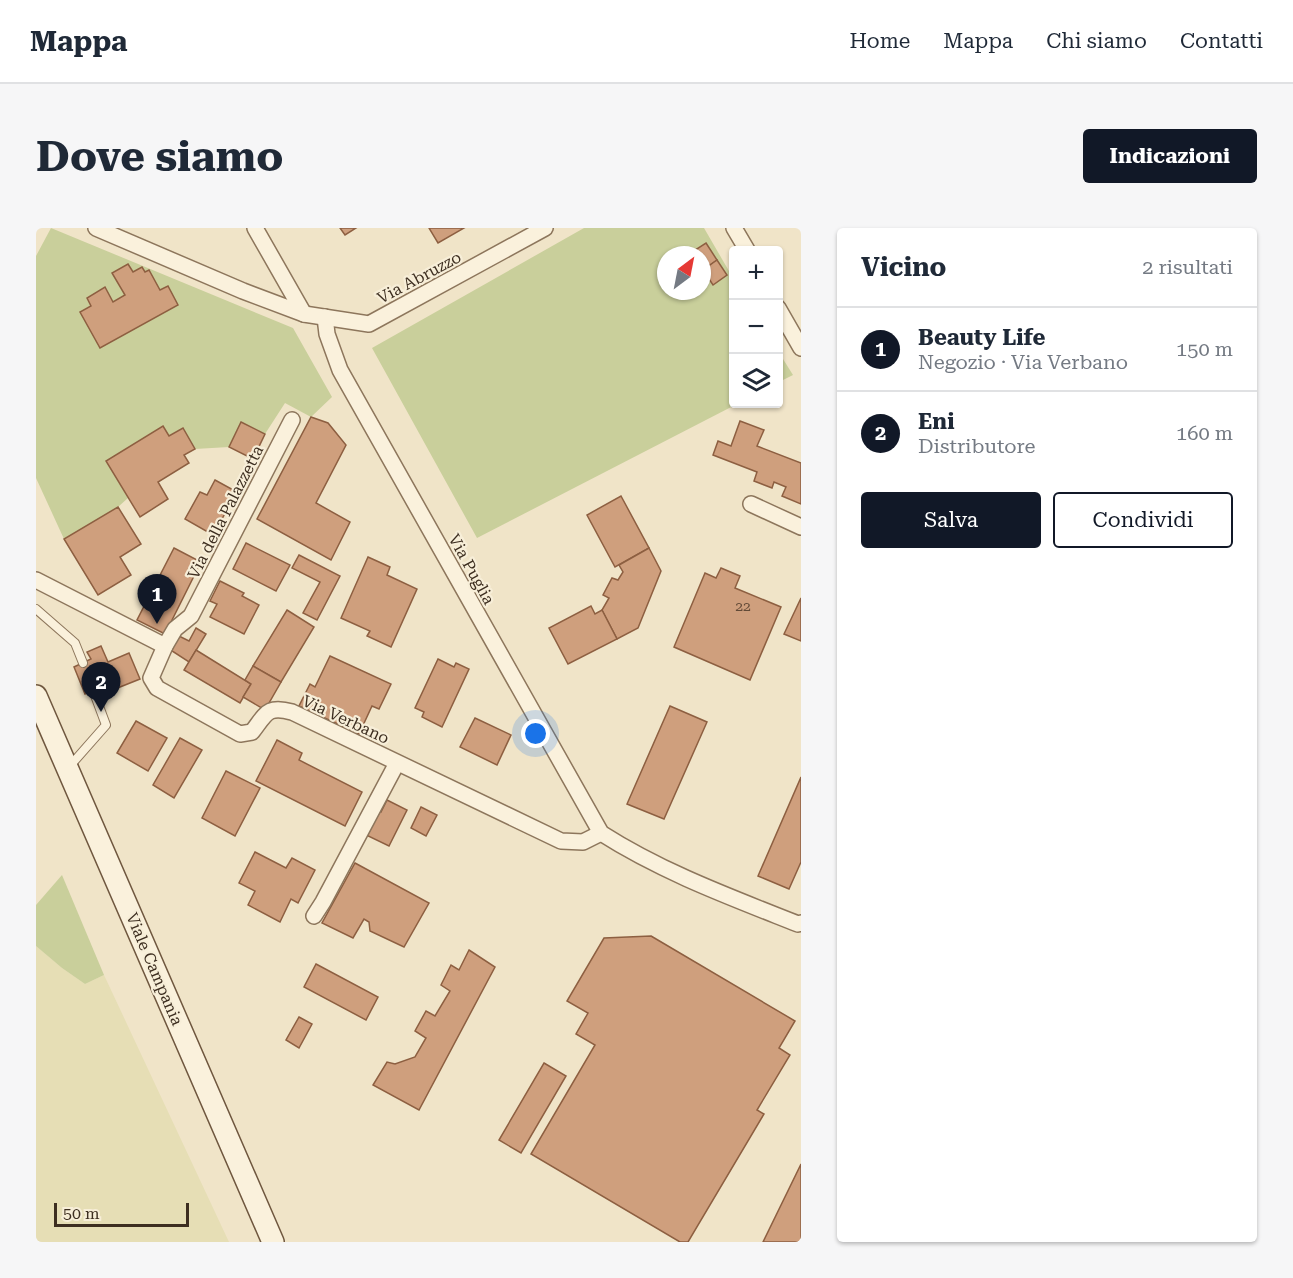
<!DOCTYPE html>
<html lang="it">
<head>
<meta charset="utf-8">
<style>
	body { margin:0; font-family:"Roboto Serif",serif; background:#f6f6f7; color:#1f2937 }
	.controls { position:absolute; right:18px; top:18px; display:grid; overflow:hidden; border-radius:6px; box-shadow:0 2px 4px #0004 }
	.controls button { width:54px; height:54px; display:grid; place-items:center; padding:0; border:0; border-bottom:2px solid #e0e1e3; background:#fff; color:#1f2937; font:30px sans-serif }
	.compass { position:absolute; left:621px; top:18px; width:54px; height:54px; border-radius:50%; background:#fff; box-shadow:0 2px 4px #0004; rotate:32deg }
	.scale { position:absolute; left:18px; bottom:15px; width:135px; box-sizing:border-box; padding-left:6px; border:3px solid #3d2e20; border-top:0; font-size:16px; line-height:21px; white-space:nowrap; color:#3d2e20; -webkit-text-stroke:4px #f7eed8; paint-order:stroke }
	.you { position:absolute; left:500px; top:506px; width:21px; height:21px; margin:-15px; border:4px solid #fff; border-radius:50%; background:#1a73e8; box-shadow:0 0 0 9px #1a73e833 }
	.badge { display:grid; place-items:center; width:39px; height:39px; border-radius:50%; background:#111827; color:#fff; font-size:20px; font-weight:700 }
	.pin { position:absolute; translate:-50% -50px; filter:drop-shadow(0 2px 3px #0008) }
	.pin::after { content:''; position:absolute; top:32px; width:21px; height:18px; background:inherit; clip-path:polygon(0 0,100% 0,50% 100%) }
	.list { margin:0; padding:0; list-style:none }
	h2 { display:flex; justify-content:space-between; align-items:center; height:78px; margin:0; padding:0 24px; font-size:26px }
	h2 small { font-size:20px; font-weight:400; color:#747a83 }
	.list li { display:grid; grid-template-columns:39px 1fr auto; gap:18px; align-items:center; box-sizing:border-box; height:84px; padding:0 24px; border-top:2px solid #e0e1e3 }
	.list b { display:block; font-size:22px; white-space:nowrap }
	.list p { margin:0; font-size:20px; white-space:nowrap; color:#747a83 }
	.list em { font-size:20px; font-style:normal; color:#747a83 }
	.actions { display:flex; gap:12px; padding:18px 24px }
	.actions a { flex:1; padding:14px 0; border:2px solid #111827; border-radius:6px; text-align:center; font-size:21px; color:#111827 }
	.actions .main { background:#111827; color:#fff }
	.icon { flex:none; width:33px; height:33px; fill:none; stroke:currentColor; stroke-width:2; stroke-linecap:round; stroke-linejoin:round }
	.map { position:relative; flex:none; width:765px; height:1014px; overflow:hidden; border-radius:6px }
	header { display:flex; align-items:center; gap:36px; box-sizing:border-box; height:84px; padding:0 30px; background:#fff; border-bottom:2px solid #e0e1e3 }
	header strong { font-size:28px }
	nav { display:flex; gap:33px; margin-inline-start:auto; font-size:21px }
	.intro { display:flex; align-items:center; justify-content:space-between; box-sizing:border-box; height:144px; padding:0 36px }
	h1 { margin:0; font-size:42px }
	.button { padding:15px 27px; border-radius:6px; background:#111827; color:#fff; font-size:21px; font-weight:700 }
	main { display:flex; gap:36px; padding:0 36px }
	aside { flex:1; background:#fff; border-radius:6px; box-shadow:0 2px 4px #0004 }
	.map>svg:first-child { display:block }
	.farmland { fill:#e6deb5 }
	.green { fill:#c9cf9b; fill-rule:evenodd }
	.building { fill:#cf9f7d; stroke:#8d5f41; stroke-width:1.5 }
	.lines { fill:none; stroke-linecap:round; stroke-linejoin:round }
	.lane-casing { stroke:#8d765c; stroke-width:10 }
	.street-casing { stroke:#8d765c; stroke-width:18 }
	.secondary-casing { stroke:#6f573f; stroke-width:24 }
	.lane { stroke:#faf1dc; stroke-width:8 }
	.street { stroke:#faf1dc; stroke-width:15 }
	.secondary { stroke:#faf1dc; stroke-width:21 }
	.labels { text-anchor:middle; stroke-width:4.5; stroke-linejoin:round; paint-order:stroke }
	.number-label { font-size:14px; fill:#624a37 }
	.street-label { font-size:16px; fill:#3d2e20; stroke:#f7eed8 }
</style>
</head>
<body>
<header>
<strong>Mappa</strong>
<nav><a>Home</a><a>Mappa</a><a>Chi siamo</a><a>Contatti</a></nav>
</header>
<div class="intro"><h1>Dove siamo</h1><a class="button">Indicazioni</a></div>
<main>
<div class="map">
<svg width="765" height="1014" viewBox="0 0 765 1014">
	<rect width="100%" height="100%" fill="#f0e4c8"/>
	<polygon class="farmland" points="0,718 26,740 49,756 68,747 193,1014 0,1014"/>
	<g class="green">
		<polygon points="15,0 257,100 296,169 275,189 249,175 229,206 205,194 193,219 159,221 147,200 133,208 127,198 70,233 92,270 82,279 28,311 0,250 0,28"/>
		<path d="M548 0H668L697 50 698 176H701L441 310 336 120ZM630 27H666V63H630Z"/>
		<polygon points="742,123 757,147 743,154 742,154"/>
		<polygon points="26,647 68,747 49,756 26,740 0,718 0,677"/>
	</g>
	<g class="building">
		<polygon points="304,0 320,0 309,7"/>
		<polygon points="393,0 428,0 402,15"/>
		<polygon points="670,15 681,32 667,42 666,27 657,27 656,24"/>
		<polygon points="681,32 691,47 677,57 667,42"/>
		<polygon points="92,36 97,44 106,39 109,44 113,42 124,62 132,58 142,77 64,120 44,84 55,78 51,70 69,59 77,74 89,67 76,45"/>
		<polygon points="275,189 292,195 310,217 280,275 314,294 295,332 221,291"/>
		<polygon points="704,193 728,202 721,218 765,235 765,276 746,268 750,259 738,254 736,260 718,253 721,244 677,227 682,213 695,218"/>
		<polygon points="205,194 229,206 217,231 193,219"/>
		<polygon points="127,198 133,208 147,200 159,221 148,227 153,235 122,254 132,271 104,289 70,233"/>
		<polygon points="179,252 201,264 177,307 149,291 164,264 171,267"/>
		<polygon points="585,268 613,320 579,339 551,287"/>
		<polygon points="82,279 105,316 84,329 95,347 62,367 28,311"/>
		<polygon points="210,315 254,337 240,363 197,341"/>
		<polygon points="138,320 165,334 129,406 101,392"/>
		<polygon points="613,320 625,343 602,400 581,411 566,382 573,370 567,367 576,350 582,352 587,344 583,337"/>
		<polygon points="263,327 304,348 281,392 267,385 284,354 256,340"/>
		<polygon points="332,329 354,339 351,347 381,361 355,419 331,408 334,403 305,390"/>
		<polygon points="685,340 704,348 699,360 745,379 714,452 638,419 669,345 680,350"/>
		<polygon points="184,353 208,365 206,368 223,377 208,406 174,389 181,376 174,373"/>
		<polygon points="765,370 765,413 748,406"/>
		<polygon points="555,378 559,386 566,382 581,411 532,436 513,400"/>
		<polygon points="251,382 278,399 245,454 217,438"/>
		<polygon points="160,400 170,406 153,434 133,421 141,407 153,413"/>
		<polygon points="65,418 72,434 93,425 104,451 69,465 66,459 49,466 38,439 55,431 51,424"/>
		<polygon points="160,422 215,456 204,475 148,442"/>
		<polygon points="294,428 355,456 343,481 336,478 323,506 263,478 274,456 279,459"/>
		<polygon points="402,431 418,439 420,435 433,441 406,499 386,489 388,484 379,480"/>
		<polygon points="217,438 245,454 229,482 207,469 215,456 209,452"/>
		<polygon points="634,478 671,494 628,591 591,576"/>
		<polygon points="439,490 475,507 461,537 424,519"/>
		<polygon points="100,493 131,510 112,543 81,525"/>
		<polygon points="144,510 166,522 138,570 117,557"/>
		<polygon points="241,512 266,525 263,532 326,564 309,598 220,553"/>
		<polygon points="190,543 224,560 199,608 166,590"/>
		<polygon points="765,549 765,634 753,661 722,648"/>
		<polygon points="351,572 371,582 353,618 328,606 340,581 345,584"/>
		<polygon points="385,579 401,587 390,608 375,600"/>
		<polygon points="219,624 250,640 256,630 279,642 262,675 255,671 244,694 212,677 219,663 203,655"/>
		<polygon points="319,635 393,675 368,719 334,703 333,694 328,691 317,710 286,695"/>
		<polygon points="615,708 759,793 743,820 754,827 721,882 728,886 652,1014 644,1014 495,926 559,817 540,806 552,785 531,773 568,710"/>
		<polygon points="433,722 459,739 383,882 337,857 351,834 359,836 379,829 390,810 379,803 390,783 399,788 414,763 405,757 415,737 423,742"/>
		<polygon points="280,736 342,769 330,792 268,759"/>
		<polygon points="263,789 276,796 263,820 250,812"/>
		<polygon points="508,835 530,848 485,925 463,912"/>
		<polygon points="765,936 765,1014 727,1014"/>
	</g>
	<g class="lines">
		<g class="lane-casing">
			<g id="lane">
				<polyline points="0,381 39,415 47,435"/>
				<polyline points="33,539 70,497 57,462"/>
			</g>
		</g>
		<g class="street-casing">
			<g id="street">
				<polyline points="60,0 207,63 268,86 333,96 509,0"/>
				<polyline points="219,0 268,86"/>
				<polyline points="698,0 711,22"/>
				<polyline points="742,80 765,120"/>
				<path d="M289 89 291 106 304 142 565 605C626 644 694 669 762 696L765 695"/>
				<path d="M256 192 155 388 139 401 129 418 115 450 121 460 204 506 216 504C230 486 231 477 256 484L525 613 547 614 565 605"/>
				<polyline points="715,276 765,299"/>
				<polyline points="0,352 129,418"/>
				<polyline points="278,688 287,674 361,535"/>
			</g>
		</g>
		<g class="secondary-casing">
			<polyline id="secondary" points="0,468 237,1014"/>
		</g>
		<use href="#lane" class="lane"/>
		<use href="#street" class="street"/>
		<use href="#secondary" class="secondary"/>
	</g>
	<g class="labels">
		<g class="number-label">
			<text x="707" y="383">22</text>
		</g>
		<g class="street-label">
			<text transform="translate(383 49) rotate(-28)" y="6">Via Abruzzo</text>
			<text transform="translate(189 284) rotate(-63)" y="6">Via della Palazzetta</text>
			<text transform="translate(436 341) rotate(61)" y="6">Via Puglia</text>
			<text transform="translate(310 491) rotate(25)" y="6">Via Verbano</text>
			<text transform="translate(119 741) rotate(67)" y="6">Viale Campania</text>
		</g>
	</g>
</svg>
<div class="controls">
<button>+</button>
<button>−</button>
<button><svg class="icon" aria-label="layers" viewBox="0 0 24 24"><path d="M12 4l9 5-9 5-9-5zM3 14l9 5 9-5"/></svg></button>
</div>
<svg class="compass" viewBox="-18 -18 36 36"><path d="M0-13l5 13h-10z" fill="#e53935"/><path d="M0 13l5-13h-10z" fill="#747a83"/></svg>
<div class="scale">50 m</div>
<div class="you"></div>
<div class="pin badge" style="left:121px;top:396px">1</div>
<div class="pin badge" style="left:65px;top:484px">2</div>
</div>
<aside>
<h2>Vicino<small>2 risultati</small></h2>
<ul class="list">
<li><span class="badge">1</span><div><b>Beauty Life</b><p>Negozio · Via Verbano</p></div><em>150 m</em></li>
<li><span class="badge">2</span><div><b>Eni</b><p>Distributore</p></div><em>160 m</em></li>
</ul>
<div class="actions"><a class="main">Salva</a><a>Condividi</a></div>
</aside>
</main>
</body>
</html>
